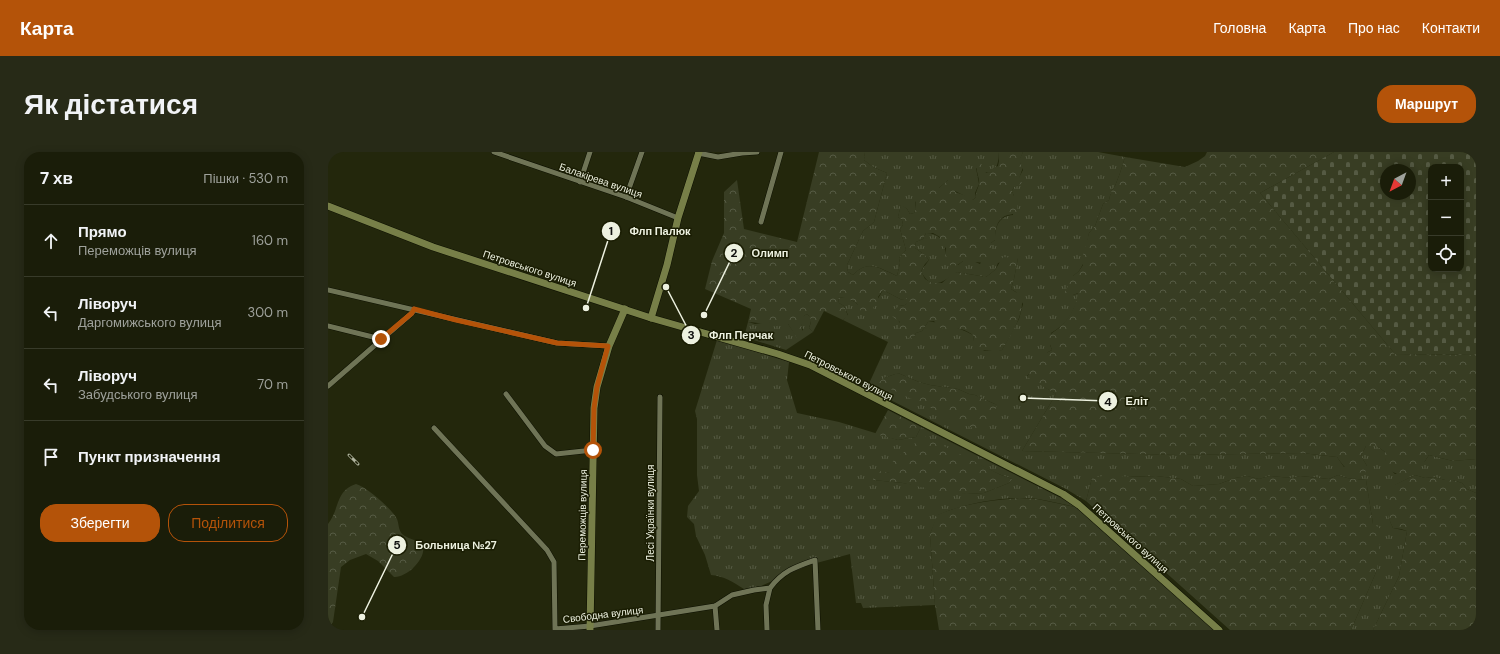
<!DOCTYPE html>
<html lang="uk">
<head>
<meta charset="utf-8">
<style>
	body { margin:0; font-family:"DM Sans",sans-serif; background:#272a17; color:#f1f3f6 }
	.controls { position:absolute; right:12px; top:12px; display:grid; overflow:hidden; border-radius:8px; box-shadow:0 2px 10px #0003 }
	.controls button { width:36px; height:36px; display:grid; place-items:center; padding:0; border:0; border-bottom:1px solid #383b2a; background:#1a1d09; color:#f1f3f6; font:20px sans-serif }
	.compass { position:absolute; left:1052px; top:12px; width:36px; height:36px; border-radius:50%; background:#1a1d09; box-shadow:0 2px 10px #0003; rotate:221deg }
	.stop { position:absolute; width:12px; height:12px; margin:-9px; border:3px solid #b45309; border-radius:50%; background:#fff }
	.stop.end { background:#b45309; border-color:#fff; box-shadow:0 1px 4px #0008 }
	.list { margin:0; padding:0; list-style:none }
	h2 { display:flex; justify-content:space-between; align-items:center; height:52px; margin:0; padding:0 16px; font-size:17px }
	h2 small { font-size:13px; font-weight:400; color:#9fa29c }
	.list li { display:grid; grid-template-columns:26px 1fr auto; gap:12px; align-items:center; box-sizing:border-box; height:72px; padding:0 16px; border-top:1px solid #383b2a }
	.list b { display:block; font-size:15px; white-space:nowrap }
	.list p { margin:0; font-size:13px; white-space:nowrap; color:#9fa29c }
	.list em { font-size:13px; font-style:normal; color:#9fa29c }
	.actions { display:flex; gap:8px; padding:12px 16px }
	.actions a { flex:1; padding:9px 0; border:1px solid #b45309; border-radius:16px; text-align:center; font-size:14px; color:#b45309 }
	.actions .main { background:#b45309; color:#fff }
	.icon { flex:none; width:22px; height:22px; fill:none; stroke:currentColor; stroke-width:2; stroke-linecap:round; stroke-linejoin:round }
	.map { position:relative; flex:none; width:1148px; height:478px; overflow:hidden; border-radius:16px }
	header { display:flex; align-items:center; gap:24px; box-sizing:border-box; height:56px; padding:0 20px; background:#b45309; color:#fff }
	header strong { font-size:19px }
	nav { display:flex; gap:22px; margin-inline-start:auto; font-size:14px }
	.intro { display:flex; align-items:center; justify-content:space-between; box-sizing:border-box; height:96px; padding:0 24px }
	h1 { margin:0; font-size:28px }
	.button { padding:10px 18px; border-radius:16px; background:#b45309; color:#fff; font-size:14px; font-weight:700 }
	main { display:flex; gap:24px; padding:0 24px }
	aside { flex:1; background:#1a1d09; border-radius:16px; box-shadow:0 2px 10px #0003 }
	.map>svg:first-child { display:block }
	.grass { fill:url(#grass-tufts); fill-rule:evenodd }
	.forest { fill:url(#forest-crowns) }
	.cemetery { fill:url(#cemetery-stones); fill-rule:evenodd }
	.lines { fill:none; stroke-linecap:round; stroke-linejoin:round }
	.street-casing { stroke:#0d1000; stroke-width:6 }
	.secondary-casing { stroke:#0d1000; stroke-width:8 }
	.street { stroke:#6f7456; stroke-width:5 }
	.secondary { stroke:#777f48; stroke-width:7 }
	.rail-casing { stroke:#b0b49f; stroke-width:3 }
	.rail { stroke:#1a1d03; stroke-width:1.5; stroke-dasharray:4.5; stroke-linecap:butt }
	.route { stroke:#b45309; stroke-width:5 }
	.labels { text-anchor:middle; stroke-width:3; stroke-linejoin:round; paint-order:stroke }
	.street-label { font-size:10px; fill:#edf1e0; stroke:#1a1d03 }
	.leader { fill:none; stroke:#edf1e0; stroke-width:1.5 }
	.callout-dot { fill:#edf1e0; stroke:#1a1d03; stroke-width:1.5 }
	.mark-label { font-size:12px; text-anchor:middle; font-weight:bold; fill:#111 }
	.callout-label { font-size:11px; text-anchor:middle; font-weight:bold; fill:#edf1e0; stroke:#1a1d03; stroke-width:3; stroke-linejoin:round; paint-order:stroke }
</style>
</head>
<body>
<header>
<strong>Карта</strong>
<nav><a>Головна</a><a>Карта</a><a>Про нас</a><a>Контакти</a></nav>
</header>
<div class="intro"><h1>Як дістатися</h1><a class="button">Маршрут</a></div>
<main>
<aside>
<h2>7 хв<small>Пішки · 530 m</small></h2>
<ul class="list">
<li><svg class="icon" aria-label="ahead" viewBox="0 0 24 24"><path d="M12 20V5M6 11l6-6 6 6"/></svg><div><b>Прямо</b><p>Переможців вулиця</p></div><em>160 m</em></li>
<li><svg class="icon" aria-label="left" viewBox="0 0 24 24"><path d="M17 20v-9H6M10 6l-5 5 5 5"/></svg><div><b>Ліворуч</b><p>Даргомижського вулиця</p></div><em>300 m</em></li>
<li><svg class="icon" aria-label="left" viewBox="0 0 24 24"><path d="M17 20v-9H6M10 6l-5 5 5 5"/></svg><div><b>Ліворуч</b><p>Забудського вулиця</p></div><em>70 m</em></li>
<li><svg class="icon" aria-label="arrive" viewBox="0 0 24 24"><path d="M6 21V4h12l-3 4 3 4H6"/></svg><div><b>Пункт призначення</b></div></li>
</ul>
<div class="actions"><a class="main">Зберегти</a><a>Поділитися</a></div>
</aside>
<div class="map">
<svg width="1148" height="478" viewBox="0 0 1148 478">
	<defs>
		<pattern id="grass-tufts" width="24" height="20" patternUnits="userSpaceOnUse"><rect width="24" height="20" fill="#383d23"/><path d="M3 7l-1-3M5 7V3M7 7l1-3M15 17l-1-3M17 17v-4M19 17l1-3" fill="none" stroke="#555a43"/></pattern>
		<pattern id="forest-crowns" width="20" height="18" patternUnits="userSpaceOnUse"><rect width="20" height="18" fill="#383d23"/><path d="M2 6a3 3 0 1 1 6 0M12 15a3 3 0 1 1 6 0" fill="none" stroke="#555a43"/></pattern>
		<pattern id="cemetery-stones" width="16" height="16" patternUnits="userSpaceOnUse"><rect width="16" height="16" fill="#383d23"/><path d="M2 7V4a2 2 0 0 1 4 0v3zM10 15v-3a2 2 0 0 1 4 0v3z" fill="#555a43"/></pattern>
	</defs>
	<rect width="100%" height="100%" fill="#23270c"/>
	<g class="grass">
		<path d="M537 0H670C672 8 668 24 657 20 654 20 651 17 648 16L651 32 647 41 648 45 645 48 627 39 620 28 611 36C601 35 594 44 587 50L588 57 586 61 582 62 579 57 573 53 570 65 574 68 575 73 572 77 578 98 571 106 572 111 569 124C553 116 539 107 525 123L520 120 519 113 535 79 546 70 559 21 545 15 536 8Z"/>
		<path d="M695 0H770L797 5 792 21 787 34 783 40 781 48 775 52 767 74 761 81 755 112 751 119 745 124V143L751 141C747 159 739 172 723 181L722 193 724 198 720 200 699 224 728 242 694 299 850 303 974 301 1009 305 1016 315 1039 314 1033 304 1038 294H1049L1057 300C1057 311 1059 315 1067 322L1097 309 1101 303 1125 309 1148 307V341L1139 337 1134 331 1125 328H1117L1106 325 1097 326 1087 323 1067 333C1061 348 1057 361 1065 376L1079 379 1071 424 1045 478H1023L1049 418 1045 372 1038 328 1019 326 1010 323 1001 327 973 324 964 326 941 324 931 327 919 324 907 326 891 332 865 334 853 327 828 324 764 326 758 349 738 337 539 236 560 190 515 168 520 163 516 154 511 151 510 146 516 145 527 150 530 153 545 155 555 138 574 148 579 145 581 150 577 153 571 154 568 166C574 172 576 180 581 186L586 185 588 181 594 179 600 170C612 169 635 177 645 183L646 189 656 199C663 197 667 200 674 198L691 167 695 152 688 140 683 137 686 127 690 106 670 111 667 118 658 125 629 120C615 130 603 140 593 119L601 108 597 103 587 96 588 90 595 87 598 81C611 81 618 90 617 102L630 113 635 109H645L652 112 663 91 667 88C667 74 671 64 685 63L686 44 684 39 695 18 691 8ZM570 221 591 230 602 233 630 237 641 242 647 243 669 253 556 226Z"/>
		<path d="M479 162C485 167 483 169 481 176L485 180 458 198 416 185 420 170 427 172 442 170 460 172 467 182 475 178 472 169 474 165Z"/>
		<path d="M389 188 461 210 459 228 469 261 511 270 570 288 588 285 593 275 733 346 747 355C735 352 722 349 710 347 680 343 637 351 610 363L602 382 607 453 535 456 533 451H528L522 402 481 413 433 434 416 437C405 430 396 424 383 423L377 403 368 384 366 372 359 365 360 354 371 339 369 323V267L367 259ZM637 306 673 323 684 327 681 331 656 341 639 342 575 331 545 328V319L562 321Z"/>
	</g>
	<g class="forest">
		<path d="M491 0H537L536 8 545 15 559 21 546 70 535 79 519 113 520 120 525 123C539 107 552 116 569 124L572 111 571 106 578 98 572 77 575 73 574 68 570 65 573 52 579 57 582 62 586 61 588 57 587 45 594 37 600 38 602 35 611 36 620 28 627 29 630 33 627 40 642 45 645 48 648 45C647 40 650 37 651 32 652 26 647 19 649 12L651 11 656 14 658 21 663 20 665 16 670 14 671 9 670 0H695C692 7 690 9 695 15L691 27 694 31 690 34 686 35 684 39 686 44 690 46 689 60C685 63 681 62 677 64 668 68 667 80 667 88L663 91 664 96 658 111 635 109C629 114 626 115 619 112L617 102 618 96 611 91 612 85 605 81H598L595 87 588 90 587 96 597 103 601 108 597 112 593 119 597 127 604 131H614L624 122 629 120 658 125 667 118 675 105 690 106 686 127 683 137 694 144C696 164 684 181 674 198L668 200 660 198 651 199 645 195 646 189 645 183C642 181 639 179 636 178 623 173 617 185 606 169L600 170 594 179 588 181 586 185 582 187 576 181 572 180 570 174 572 170 561 162 571 154 577 153 580 150 579 146 574 148 555 138 550 145 551 149 545 155 546 158 544 161 533 159C530 153 529 150 522 148L519 152 516 145 510 146 511 151 516 154 520 164 515 168 496 159 485 180 481 176C483 170 485 167 479 162 469 168 475 173 474 181L472 184 469 186 460 172C454 172 451 175 444 174L442 170 437 173C431 170 426 171 420 170L423 157 377 137 384 109 396 81V40L409 28 416 77 469 90Z"/>
		<path d="M879 0H1006L932 41 1067 202 1148 203V307L1125 309 1101 303 1097 309 1082 322C1064 322 1056 320 1057 300L1049 294H1038L1033 304 1039 314 1037 321C1020 320 1019 319 1009 305L974 301 850 303 694 299 728 242 699 225 711 205 724 198 720 187C723 180 725 181 731 176 742 165 747 157 750 141L745 143 742 146 736 142 745 124 751 119 755 113 754 107 761 81 767 74 775 52 781 48 783 40 787 34 792 21 797 5 857 15 870 9 877 4Z"/>
		<polygon points="570,221 591,230 602,233 630,237 641,242 647,243 669,253 653,280 550,231 556,226"/>
		<polygon points="560,258 593,275 588,285 570,288 547,282"/>
		<polygon points="596,284 673,323 684,327 681,331 656,341 639,342 618,341 575,331 545,328 545,318 562,321 565,309"/>
		<polygon points="780,323 804,325 828,324 853,327 865,334 891,332 907,326 919,324 931,327 941,324 964,326 972,324 1001,327 1010,323 1019,326 1038,328 1045,372 1053,377 1049,418 1023,478 902,478 758,349 764,326"/>
		<path d="M1087 323 1097 326 1106 325 1117 328H1125L1134 331 1139 337 1148 341V478H1045L1071 424 1079 379 1073 377 1065 376C1062 370 1059 363 1060 356 1060 350 1061 348 1059 343L1060 336Z"/>
		<path d="M28 332C40 336 63 356 69 367 71 372 70 377 74 382 80 387 88 388 94 391 101 405 79 426 66 425L50 409 38 402 22 408 13 415 5 470 0 475V372C12 357 7 339 28 332Z"/>
		<path d="M691 346 709 347 747 355 751 358 886 478H611L607 453 602 382 609 363C636 351 663 349 691 346Z"/>
	</g>
	<path class="cemetery" d="M1006 0H1148V203L1067 202 932 41ZM1103 15H1133V117H1103ZM1058 18H1082V42H1058Z"/>
	<g class="lines">
		<g class="street-casing">
			<g id="street">
				<polyline points="166,0 298,45 350,66"/>
				<polyline points="370,1 390,5 414,1 429,0"/>
				<polyline points="252,30 262,0"/>
				<polyline points="298,45 314,0"/>
				<polyline points="433,70 453,0"/>
				<polyline points="0,138 229,191 281,194"/>
				<polyline points="0,174 53,187"/>
				<polyline points="0,234 84,161 86,157"/>
				<polyline points="178,242 217,294 228,302 265,298"/>
				<path d="M106 276 219 398 226 410 227 477 262 474 387 454 404 443 426 438 442 436C455 419 467 415 487 408L490 478"/>
				<polyline points="387,454 389,478"/>
				<polyline points="330,478 332,245"/>
				<polyline points="439,478 438,453 442,436"/>
			</g>
		</g>
		<g class="secondary-casing">
			<g id="secondary">
				<polyline points="0,54 105,95 323,166 450,202 482,213 735,342 751,353 891,478"/>
				<polyline points="323,166 339,113 350,66 371,0"/>
				<polyline points="262,478 266,256 269,235 281,194 297,157"/>
			</g>
		</g>
		<use href="#street" class="street"/>
		<use href="#secondary" class="secondary"/>
		<g class="rail-casing">
			<polyline id="rail" points="21,303 30,312"/>
		</g>
		<use href="#rail" class="rail"/>
	</g>
	<g class="lines">
		<polyline class="route" points="53,187 84,161 86,157 128,168 229,191 280,194 269,235 266,256 265,298"/>
	</g>
	<g class="labels">
		<g class="street-label">
			<text transform="translate(273 28) rotate(19)" y="4">Балакірева вулиця</text>
			<text transform="translate(202 116) rotate(18)" y="4">Петровського вулиця</text>
			<text transform="translate(521 223) rotate(27)" y="4">Петровського вулиця</text>
			<text transform="translate(322 361) rotate(-90)" y="4">Лесі Українки вулиця</text>
			<text transform="translate(254 363) rotate(-89)" y="4">Переможців вулиця</text>
			<text transform="translate(803 386) rotate(42)" y="4">Петровського вулиця</text>
			<text transform="translate(275 462) rotate(-7)" y="4">Свободна вулиця</text>
		</g>
	</g>
	<path class="leader" d="M258 156L283 79M376 163L406 101M338 135L363 183M695 246L780 249M34 465L69 393"/>
	<g class="callout-dot">
		<circle cx="258" cy="156" r="4"/>
		<circle cx="376" cy="163" r="4"/>
		<circle cx="338" cy="135" r="4"/>
		<circle cx="695" cy="246" r="4"/>
		<circle cx="34" cy="465" r="4"/>
		<circle cx="283" cy="79" r="10"/>
		<circle cx="406" cy="101" r="10"/>
		<circle cx="363" cy="183" r="10"/>
		<circle cx="780" cy="249" r="10"/>
		<circle cx="69" cy="393" r="10"/>
	</g>
	<g class="mark-label">
		<text x="283" y="83">1</text>
		<text x="406" y="105">2</text>
		<text x="363" y="187">3</text>
		<text x="780" y="254">4</text>
		<text x="69" y="397">5</text>
	</g>
	<g class="callout-label">
		<text x="332" y="83">Флп Палюк</text>
		<text x="442" y="105">Олимп</text>
		<text x="413" y="187">Флп Перчак</text>
		<text x="809" y="253">Еліт</text>
		<text x="128" y="397">Больница №27</text>
	</g>
</svg>
<div class="controls">
<button>+</button>
<button>−</button>
<button><svg class="icon" aria-label="locate" viewBox="0 0 24 24"><circle cx="12" cy="12" r="6"/><path d="M12 2v4M12 18v4M2 12h4M18 12h4"/></svg></button>
</div>
<svg class="compass" viewBox="-18 -18 36 36"><path d="M0-13l5 13h-10z" fill="#e53935"/><path d="M0 13l5-13h-10z" fill="#9fa29c"/></svg>
<div class="stop" style="left:265px;top:298px"></div>
<div class="stop end" style="left:53px;top:187px"></div>
</div>
</main>
</body>
</html>
